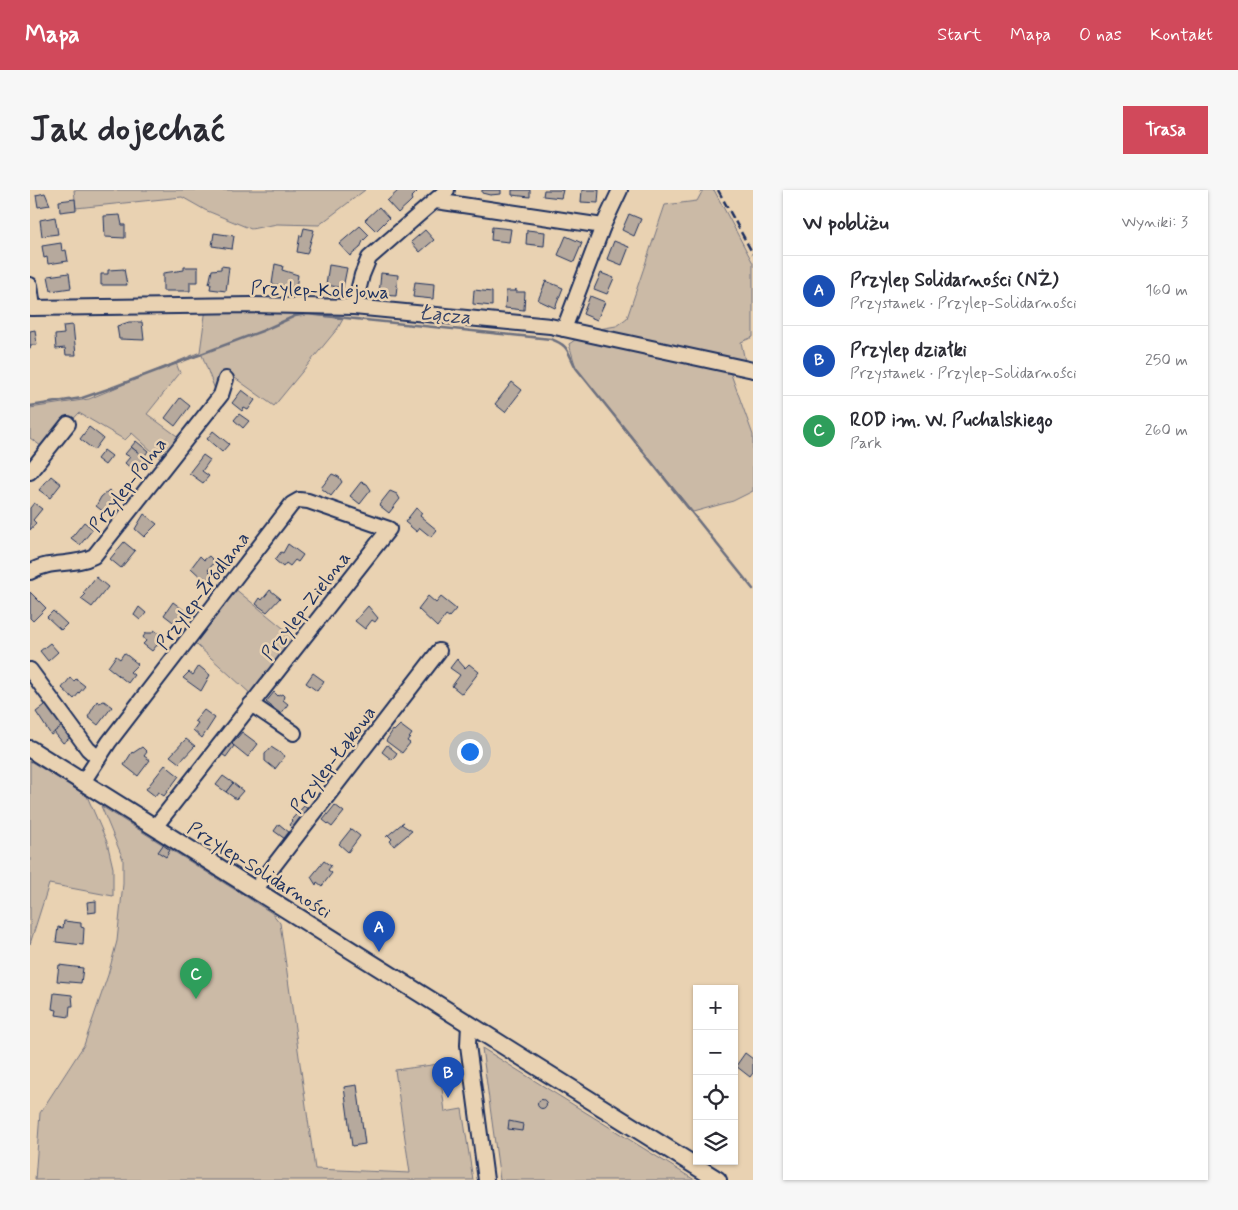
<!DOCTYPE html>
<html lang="pl">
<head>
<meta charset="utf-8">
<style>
	body { margin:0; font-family:Mynerve,sans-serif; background:#f7f7f7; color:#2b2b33 }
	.controls { position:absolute; right:15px; bottom:15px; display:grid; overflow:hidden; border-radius:0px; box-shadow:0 1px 4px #0004 }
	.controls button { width:45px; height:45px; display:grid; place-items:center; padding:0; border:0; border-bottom:1px solid #e1e1e2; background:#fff; color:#2b2b33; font:25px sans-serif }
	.you { position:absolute; left:439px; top:561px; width:18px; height:18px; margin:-12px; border:4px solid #fff; border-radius:50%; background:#1a73e8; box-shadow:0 0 0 8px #1a73e833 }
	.badge { display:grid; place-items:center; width:32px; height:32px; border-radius:50%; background:#d1495b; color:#fff; font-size:16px; font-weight:700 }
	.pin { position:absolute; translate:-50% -41px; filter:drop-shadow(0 1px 2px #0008) }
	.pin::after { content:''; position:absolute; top:26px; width:18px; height:15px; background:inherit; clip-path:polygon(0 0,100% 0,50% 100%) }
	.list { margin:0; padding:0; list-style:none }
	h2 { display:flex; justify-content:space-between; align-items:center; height:65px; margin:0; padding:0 20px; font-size:21px }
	h2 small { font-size:16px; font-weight:400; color:#7c7c81 }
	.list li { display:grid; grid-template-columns:32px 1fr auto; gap:15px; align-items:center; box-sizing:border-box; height:70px; padding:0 20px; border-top:1px solid #e1e1e2 }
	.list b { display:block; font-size:19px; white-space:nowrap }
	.list p { margin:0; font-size:16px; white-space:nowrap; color:#7c7c81 }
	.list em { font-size:16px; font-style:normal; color:#7c7c81 }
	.icon { flex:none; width:28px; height:28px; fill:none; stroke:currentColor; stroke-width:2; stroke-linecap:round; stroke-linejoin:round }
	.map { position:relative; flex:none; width:723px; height:990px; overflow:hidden; border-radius:0px }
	header { display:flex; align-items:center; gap:30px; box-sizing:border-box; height:70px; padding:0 25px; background:#d1495b; color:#fff }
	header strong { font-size:24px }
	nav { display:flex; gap:28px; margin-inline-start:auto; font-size:18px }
	.intro { display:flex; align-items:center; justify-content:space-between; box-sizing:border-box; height:120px; padding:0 30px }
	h1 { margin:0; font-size:35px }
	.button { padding:12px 22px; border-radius:0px; background:#d1495b; color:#fff; font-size:18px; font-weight:700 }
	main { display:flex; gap:30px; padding:0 30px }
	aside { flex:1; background:#fff; border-radius:0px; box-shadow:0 1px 4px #0004 }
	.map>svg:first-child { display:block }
	.green { fill:#cbbaa6; stroke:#737482 }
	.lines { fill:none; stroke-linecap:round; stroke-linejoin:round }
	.stream { stroke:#6c6f7f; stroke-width:2.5 }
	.building { fill:#b6a99d; stroke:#1b2f5e }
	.minor-casing { stroke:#1b2f5e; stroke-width:18 }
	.major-casing { stroke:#1b2f5e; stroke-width:20 }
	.minor { stroke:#e9d2b2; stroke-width:14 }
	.major { stroke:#e9d2b2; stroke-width:16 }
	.rail { stroke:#1b2f5e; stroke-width:2.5; stroke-dasharray:8 4; stroke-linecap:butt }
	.labels { text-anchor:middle; stroke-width:5; stroke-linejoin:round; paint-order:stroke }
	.street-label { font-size:19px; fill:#1b2f5e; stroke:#e9d2b2 }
	.water-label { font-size:20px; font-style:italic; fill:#364469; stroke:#e9d2b2 }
</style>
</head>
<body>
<header>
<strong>Mapa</strong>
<nav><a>Start</a><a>Mapa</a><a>O nas</a><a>Kontakt</a></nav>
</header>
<div class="intro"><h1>Jak dojechać</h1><a class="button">Trasa</a></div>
<main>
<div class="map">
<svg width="723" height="990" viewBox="0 0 723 990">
	<rect width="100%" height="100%" fill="#e9d2b2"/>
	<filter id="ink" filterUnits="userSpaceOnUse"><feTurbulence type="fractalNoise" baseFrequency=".02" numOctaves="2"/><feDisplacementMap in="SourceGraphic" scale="10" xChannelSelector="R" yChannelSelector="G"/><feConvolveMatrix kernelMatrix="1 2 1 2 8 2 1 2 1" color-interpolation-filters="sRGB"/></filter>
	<g filter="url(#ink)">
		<g class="green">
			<polygon points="44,0 335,0 289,35 247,34 221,39 175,20 152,7 46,18"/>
			<polygon points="673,0 684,0 723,73 723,147 711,152 716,176 698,176 723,245 723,301 703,311 663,322 546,178 539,154 558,141 586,136 597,128 635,15 667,11"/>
			<polygon points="273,117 277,124 313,129 308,138 244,216 205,188 187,205 172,165 146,173 150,183 117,224 154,251 136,274 102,243 95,250 49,223 15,259 0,248 0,218 59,209 170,162 176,118"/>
			<polygon points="199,394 269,451 223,506 158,447"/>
			<polygon points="0,571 57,606 77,652 83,678 83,706 19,694 0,754"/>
			<polygon points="71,616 242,723 250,733 285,979 380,983 365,880 409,874 415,922 432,919 443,990 5,990 10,923 54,855 78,785 87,751 93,694 93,669"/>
			<polygon points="452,858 658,986 665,990 470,990"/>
		</g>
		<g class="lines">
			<path class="stream" d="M0 216 52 208 81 198 232 141 265 126 277 124 521 149C540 156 537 162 546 178L723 399"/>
		</g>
		<g class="building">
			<polygon points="369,0 385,0 387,2 381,8 382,10 378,14 368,23 357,11"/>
			<polygon points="452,0 471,0 471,4 460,5 452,3"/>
			<polygon points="482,0 500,0 500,7 482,5"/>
			<polygon points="514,0 533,0 531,8 513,6"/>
			<polygon points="552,0 569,0 568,13 551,12"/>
			<polygon points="15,3 20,15 8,17 6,5"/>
			<polygon points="45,9 46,20 30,22 29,11"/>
			<polygon points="349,17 359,28 346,41 335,30"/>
			<polygon points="599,24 611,29 604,46 592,40"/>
			<polygon points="90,25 92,35 95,35 95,48 75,47 74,26"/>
			<polygon points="25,27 28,44 12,46 10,30"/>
			<polygon points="330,36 339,45 333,51 330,58 320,66 309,54"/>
			<polygon points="462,37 481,39 479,52 461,50"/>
			<polygon points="274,38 284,40 277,64 267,62 270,45 272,46"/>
			<polygon points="395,40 404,50 390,62 381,52"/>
			<polygon points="497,40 515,42 514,56 496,54"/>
			<polygon points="184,43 204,46 202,59 182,56"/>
			<polygon points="536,46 552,53 544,72 528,65"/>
			<polygon points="584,51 599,57 592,75 577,69"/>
			<polygon points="31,53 32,61 36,60 38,71 18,74 17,67 14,68 12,56"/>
			<polygon points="245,74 253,76 252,80 268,85 266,98 242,94"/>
			<polygon points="299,75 317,78 313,98 296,95"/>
			<polygon points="191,76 199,77 196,101 180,99 181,94 179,94 182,80 191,79"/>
			<polygon points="154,77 168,77 168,92 160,92 160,101 133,101 133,83 154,80"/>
			<polygon points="94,79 97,95 71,95 71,84 78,84 78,80"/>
			<polygon points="39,83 41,98 21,101 18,86"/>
			<polygon points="351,83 368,85 366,106 349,105"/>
			<polygon points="571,83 584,88 577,104 564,99"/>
			<polygon points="516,91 533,98 525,118 508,110"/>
			<polygon points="385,92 404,94 403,109 383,107"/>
			<polygon points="486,99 486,102 495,102 494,120 475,118 476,101 485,101"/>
			<polygon points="444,100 462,102 462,116 443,114"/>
			<polygon points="560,106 575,112 567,130 553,124"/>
			<polygon points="99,132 112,132 114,150 89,149 87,136"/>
			<polygon points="43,135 46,165 36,165 35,158 26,159 25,145 34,144 33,136"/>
			<polygon points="5,140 7,155 0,155 0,159 0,141"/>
			<polygon points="482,192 492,200 475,222 465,214"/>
			<polygon points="212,200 225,210 218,220 214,218 212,221 202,213"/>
			<polygon points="150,208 160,216 145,236 135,228"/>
			<polygon points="209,224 219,231 213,238 204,230"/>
			<polygon points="59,237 73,248 64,260 50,249"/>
			<polygon points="183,241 199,254 192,262 177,249"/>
			<polygon points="106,251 118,261 114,267 101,257"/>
			<polygon points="101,257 118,270 113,276 111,274 105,282 95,273 100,267 95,264"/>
			<polygon points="74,260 82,266 75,275 67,269"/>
			<polygon points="173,265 180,270 172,281 179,286 173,293 159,283"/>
			<polygon points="302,284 309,287 312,292 301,306 291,298"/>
			<polygon points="21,286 31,294 20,308 9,300"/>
			<polygon points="331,292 337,294 341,300 330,314 320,306"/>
			<polygon points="79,300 88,308 75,323 66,316 71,307"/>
			<polygon points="360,301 367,304 370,309 359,323 349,315"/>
			<polygon points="4,313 12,319 3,330 6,333 0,340 0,318"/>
			<polygon points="386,318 392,323 390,326 407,340 401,347 390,338 387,342 375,332"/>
			<polygon points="114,324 127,334 114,347 105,339"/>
			<polygon points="54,332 63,339 50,355 41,348"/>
			<polygon points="94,352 105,361 91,378 80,369"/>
			<polygon points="258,354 273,365 268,372 265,370 260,376 256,373 253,377 245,370 251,362 253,363"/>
			<polygon points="170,366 174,370 179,366 185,372 178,380 182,384 176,392 161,378"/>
			<polygon points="66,387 78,397 62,417 51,409 55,405 53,403"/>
			<polygon points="240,400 250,408 237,422 226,414 230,408 232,410"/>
			<polygon points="0,402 16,418 3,431 0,428"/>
			<polygon points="398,406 406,413 411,407 426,419 419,427 416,425 407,437 388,419"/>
			<polygon points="143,412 155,421 147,435 134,425"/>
			<polygon points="338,416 348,428 345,432 342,430 335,439 325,431"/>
			<polygon points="109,417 116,423 110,430 104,425"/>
			<polygon points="23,421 37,434 31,440 17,427"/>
			<polygon points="124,440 134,447 128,456 127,455 122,461 113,454 116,451 113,447 116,443 122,443"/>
			<polygon points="20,453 28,462 18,471 10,461"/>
			<polygon points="94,463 108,474 100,482 104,485 98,493 78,477 86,466 90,469"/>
			<polygon points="427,469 435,478 439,474 449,482 432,504 422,496 430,485 420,478"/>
			<polygon points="169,476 180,485 171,501 153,488 159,482 163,485"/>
			<polygon points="283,483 294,491 287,501 276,493"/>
			<polygon points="40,488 44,491 46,489 55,496 44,509 32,498"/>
			<polygon points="244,502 248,506 252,504 254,506 253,510 258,514 251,524 236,512"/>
			<polygon points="67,511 69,513 74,511 82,517 68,535 58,527"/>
			<polygon points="15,515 19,519 20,518 34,535 21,545 6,522"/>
			<polygon points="174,520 185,528 172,548 163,540 168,533 165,531"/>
			<polygon points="370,535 382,544 377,551 380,553 372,563 356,551 363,540 364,541"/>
			<polygon points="32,536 41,547 33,553 24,542"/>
			<polygon points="212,542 228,554 218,567 202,554"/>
			<polygon points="200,547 205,551 202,554 204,556 196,567 189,562"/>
			<polygon points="156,549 165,556 149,573 140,566"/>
			<polygon points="357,555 367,563 362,570 352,562"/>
			<polygon points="112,557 117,562 114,566 120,570 108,586 94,575 102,562 103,563"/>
			<polygon points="241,557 255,566 245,579 235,571 235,564"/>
			<polygon points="135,575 149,586 134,606 128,602 125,606 116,599"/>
			<polygon points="193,586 203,593 196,602 186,595"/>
			<polygon points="203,593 213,601 206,609 196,602"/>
			<polygon points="305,615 314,622 302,637 293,630"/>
			<polygon points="274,616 279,620 263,639 259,635 262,631 261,630"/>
			<polygon points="374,632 371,634 382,641 364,656 360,651 362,649 358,645 356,647"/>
			<polygon points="249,634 260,643 255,649 244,641"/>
			<polygon points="321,639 330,646 318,662 309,654"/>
			<polygon points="133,655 140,660 136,667 128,662"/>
			<polygon points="294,671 301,676 298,680 302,683 292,696 287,692 286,695 281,687"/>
			<polygon points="66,711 66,722 58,723 57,712"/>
			<polygon points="34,731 51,733 51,737 54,738 53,755 26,752 28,737 33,738"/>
			<polygon points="29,775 53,778 51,793 27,791"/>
			<polygon points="24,803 42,805 43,816 40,816 39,827 26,825 27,820 22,819"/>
			<polygon points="715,863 723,869 723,883 720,887 706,876"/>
			<polygon points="327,895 335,954 322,956 314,897"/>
			<circle cx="512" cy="914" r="4.5"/>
			<polygon points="479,931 493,934 492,941 478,939"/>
		</g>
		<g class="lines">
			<g class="minor-casing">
				<g id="minor">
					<polyline points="406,11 573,36"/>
					<polyline points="0,95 3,118"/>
					<polyline points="324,117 332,85 339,68 417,0"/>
					<polyline points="0,118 222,115 324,117 520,136 723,180"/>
					<polyline points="534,139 573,36 590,0"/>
					<polyline points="0,282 38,234"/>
					<path d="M0 382C21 369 43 377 64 366L191 205 196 189"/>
					<polyline points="0,480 58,559 68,568"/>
					<polyline points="221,514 264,543"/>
					<polyline points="53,592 79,552 262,314 269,310 278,311 359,339 125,637"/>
					<polyline points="225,700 409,461"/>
					<polyline points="439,834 438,855 456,990"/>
				</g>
			</g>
			<g class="major-casing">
				<polyline id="major" points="0,559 688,990"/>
			</g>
			<use href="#minor" class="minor"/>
			<use href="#major" class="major"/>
			<polyline class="rail" points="688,0 723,64"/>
		</g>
	</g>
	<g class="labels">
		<g class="street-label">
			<text transform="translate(290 99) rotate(2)" y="7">Przylep-Kolejowa</text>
			<text transform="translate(97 294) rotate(-52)" y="7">Przylep-Polna</text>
			<text transform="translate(172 400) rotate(-53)" y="7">Przylep-Źródlana</text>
			<text transform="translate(275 415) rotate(-52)" y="7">Przylep-Zielona</text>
			<text transform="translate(302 569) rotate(-53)" y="7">Przylep-Łąkowa</text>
			<text transform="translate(230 679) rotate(32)" y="7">Przylep-Solidarności</text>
		</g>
		<g class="water-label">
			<text transform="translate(415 124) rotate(6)" y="7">Łącza</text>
		</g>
	</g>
</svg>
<div class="controls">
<button>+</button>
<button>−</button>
<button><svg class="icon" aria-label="locate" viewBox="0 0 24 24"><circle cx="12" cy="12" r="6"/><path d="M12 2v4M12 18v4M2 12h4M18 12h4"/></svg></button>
<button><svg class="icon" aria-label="layers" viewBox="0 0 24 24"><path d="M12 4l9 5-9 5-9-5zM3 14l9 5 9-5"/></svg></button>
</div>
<div class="you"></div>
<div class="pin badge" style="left:349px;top:762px;background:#1a4fb4">A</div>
<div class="pin badge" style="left:418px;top:908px;background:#1a4fb4">B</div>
<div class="pin badge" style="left:166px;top:809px;background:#2e9e5b">C</div>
</div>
<aside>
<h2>W pobliżu<small>Wyniki: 3</small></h2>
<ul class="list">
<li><span class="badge" style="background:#1a4fb4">A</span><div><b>Przylep Solidarności (NŻ)</b><p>Przystanek · Przylep-Solidarności</p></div><em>160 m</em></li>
<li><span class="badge" style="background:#1a4fb4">B</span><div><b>Przylep działki</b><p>Przystanek · Przylep-Solidarności</p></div><em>250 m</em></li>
<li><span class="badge" style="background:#2e9e5b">C</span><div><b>ROD im. W. Puchalskiego</b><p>Park</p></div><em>260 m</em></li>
</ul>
</aside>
</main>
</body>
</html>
